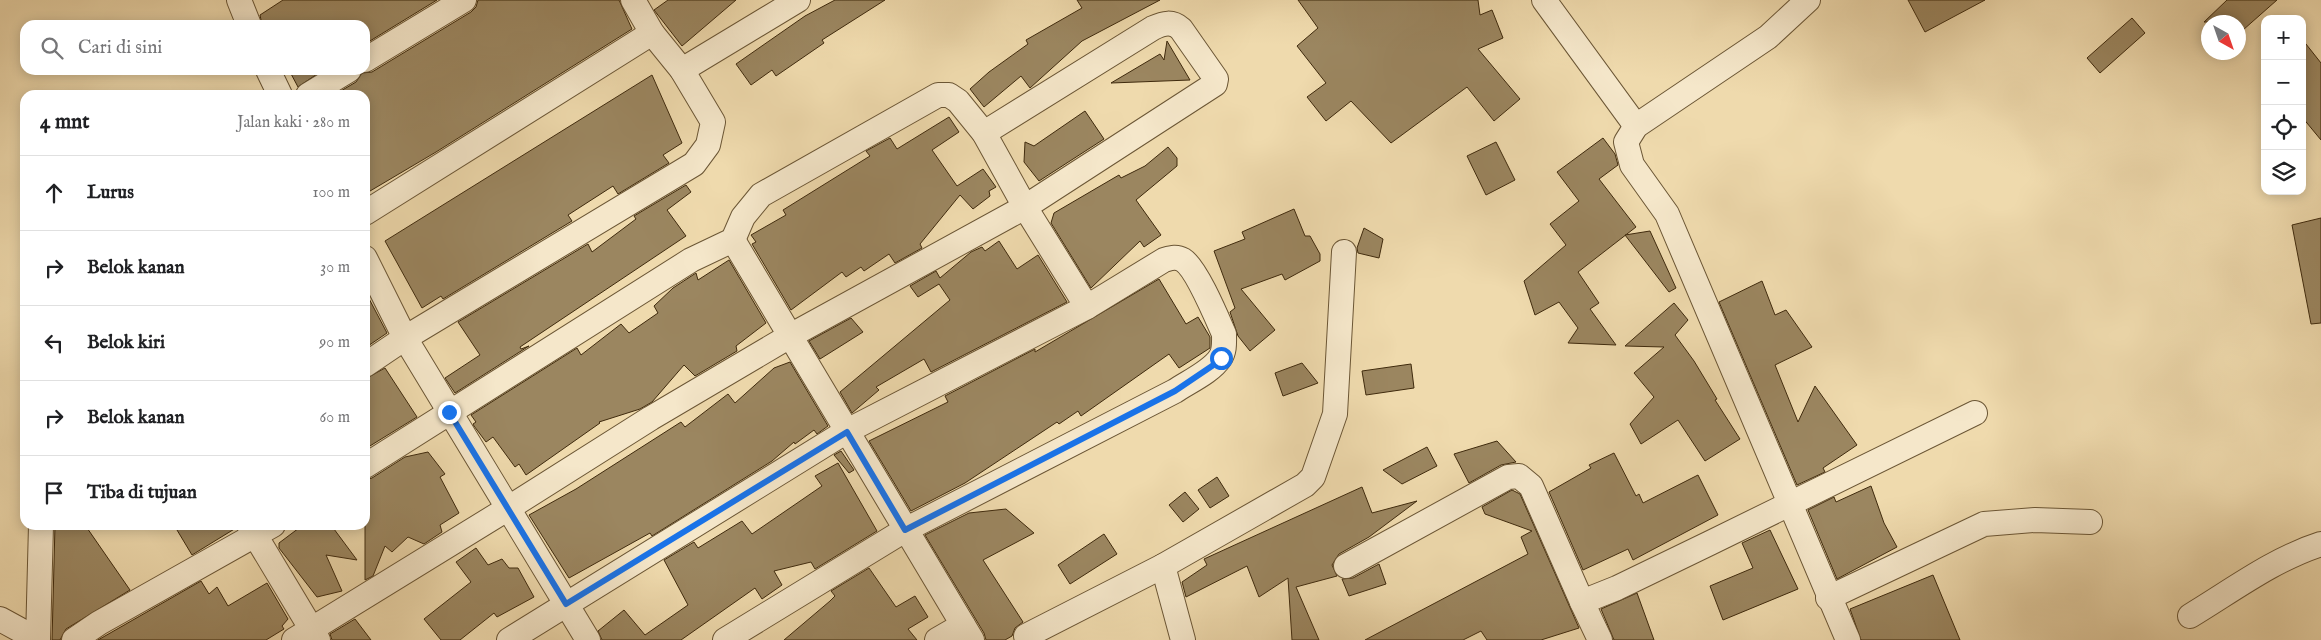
<!DOCTYPE html>
<html lang="id">
<head>
<meta charset="utf-8">
<style>
	body { margin:0; font-family:"IM FELL English",serif; background:#f6f6f6; color:#202124 }
	.controls { position:absolute; right:15px; top:15px; display:grid; overflow:hidden; border-radius:10px; box-shadow:0 2px 12px #0003 }
	.controls button { width:45px; height:45px; display:grid; place-items:center; padding:0; border:0; border-bottom:1px solid #e0e0e0; background:#fff; color:#202124; font:25px sans-serif }
	.compass { position:absolute; left:2201px; top:15px; width:45px; height:45px; border-radius:50%; background:#fff; box-shadow:0 2px 12px #0003; rotate:140deg }
	.stop { position:absolute; width:15px; height:15px; margin:-11px; border:4px solid #1a73e8; border-radius:50%; background:#fff }
	.stop.end { background:#1a73e8; border-color:#fff; box-shadow:0 1px 5px #0008 }
	.list { margin:0; padding:0; list-style:none }
	h2 { display:flex; justify-content:space-between; align-items:center; height:65px; margin:0; padding:0 20px; font-size:21px }
	h2 small { font-size:16px; font-weight:400; color:#757577 }
	.list li { display:grid; grid-template-columns:32px 1fr auto; gap:15px; align-items:center; box-sizing:border-box; height:75px; padding:0 20px; border-top:1px solid #e0e0e0 }
	.list b { display:block; font-size:19px; white-space:nowrap }
	.list em { font-size:16px; font-style:normal; color:#757577 }
	.icon { flex:none; width:28px; height:28px; fill:none; stroke:currentColor; stroke-width:2; stroke-linecap:round; stroke-linejoin:round }
	.map { position:relative; flex:none; width:2321px; height:640px; overflow:hidden }
	.search { position:absolute; background:#fff; box-shadow:0 2px 12px #0003; left:20px; top:20px; width:350px; height:55px; display:flex; align-items:center; gap:12px; box-sizing:border-box; padding:0 18px; border-radius:15px; color:#757577; font-size:19px }
	.panel { position:absolute; background:#fff; box-shadow:0 2px 12px #0003; left:20px; top:90px; width:350px; height:440px; border-radius:15px }
	.map>svg:first-child { display:block }
	.building { fill:#9b8660; stroke:#3f2a0d }
	.lines { fill:none; stroke-linecap:round; stroke-linejoin:round }
	.street-casing { stroke:#6b5635; stroke-width:26 }
	.street { stroke:#f5e7ca; stroke-width:24 }
	.route { stroke:#1a73e8; stroke-width:6 }
</style>
</head>
<body>
<div class="map">
<svg width="2321" height="640" viewBox="0 0 2321 640">
	<rect width="100%" height="100%" fill="#efdaad"/>
	<filter id="stains"><feTurbulence type="fractalNoise" baseFrequency=".004" numOctaves="4"/><feColorMatrix values="0 0 0 0 .2 0 0 0 0 .09 0 0 0 0 .02 0 0 0 .5 -.17"/></filter>
	<radialGradient id="worn" r=".72"><stop offset=".6" stop-color="#630" stop-opacity="0"/><stop offset="1" stop-color="#630" stop-opacity=".3"/></radialGradient>
	<g class="building">
		<polygon points="283,0 437,0 365,44 365,25 262,25 260,15"/>
		<polygon points="478,0 619,0 632,29 436,152 365,194 365,95 334,95 356,82 362,73 372,72 471,12 476,7"/>
		<polygon points="668,0 736,0 682,46 654,10"/>
		<polygon points="835,0 885,0 822,40 824,43 776,76 772,70 751,85 736,64 805,16"/>
		<polygon points="1077,0 1160,0 1082,41 1030,88 1021,76 984,107 970,89 989,72 1028,44 1026,40 1082,8"/>
		<polygon points="1298,0 1478,0 1480,15 1492,10 1503,38 1478,49 1520,99 1494,121 1467,87 1391,143 1351,101 1326,121 1307,97 1326,83 1297,46 1318,28"/>
		<polygon points="1908,0 1985,0 1925,32"/>
		<polygon points="2227,0 2277,0 2243,30 2238,22 2204,22"/>
		<polygon points="2132,18 2145,33 2100,73 2087,58"/>
		<polygon points="2302,39 2321,63 2321,140 2302,117"/>
		<polygon points="1167,41 1190,80 1111,83 1160,54 1164,60"/>
		<polygon points="289,70 323,70 298,87"/>
		<polygon points="652,75 682,143 663,155 669,163 618,194 613,186 568,215 572,221 443,299 441,296 422,308 385,241"/>
		<polygon points="1085,111 1104,139 1039,181 1024,162 1025,142 1034,146"/>
		<polygon points="949,117 959,132 932,150 957,186 983,169 996,187 989,191 990,196 973,209 960,195 920,244 922,248 895,263 889,254 864,271 861,267 846,277 842,272 791,310 752,244 756,242 751,235 786,215 783,210 870,156 866,151 890,138 897,149"/>
		<polygon points="1603,138 1615,154 1618,165 1599,179 1636,227 1578,272 1599,303 1590,309 1616,345 1568,343 1578,328 1559,302 1535,315 1524,281 1566,245 1550,224 1579,201 1557,172"/>
		<polygon points="1496,142 1515,180 1486,195 1467,156"/>
		<polygon points="1168,147 1177,158 1177,166 1136,200 1161,235 1144,247 1140,241 1091,288 1051,223 1054,213 1119,175 1121,178 1145,166"/>
		<polygon points="686,185 691,192 667,210 686,236 520,347 521,349 529,346 455,393 445,378 480,355 458,322 588,244 592,252 636,219 634,216"/>
		<polygon points="1294,209 1305,236 1310,236 1320,254 1320,261 1285,280 1282,274 1241,289 1275,330 1250,351 1238,336 1230,312 1235,308 1214,251 1245,239 1242,232"/>
		<polygon points="2321,218 2321,323 2311,324 2292,225"/>
		<polygon points="1364,228 1383,239 1379,258 1358,253 1357,248"/>
		<polygon points="1650,231 1676,288 1669,292 1625,235"/>
		<polygon points="999,241 1017,269 1038,255 1067,302 931,372 924,359 876,387 879,390 852,413 840,392 950,300 939,284 918,297 910,286 936,271 940,278 971,252 982,247 985,251"/>
		<polygon points="729,260 766,323 736,346 737,351 695,376 684,365 652,402 640,409 599,422 600,423 526,475 519,464 515,467 493,437 486,442 474,426 473,424 476,422 471,415 577,348 581,355 621,324 629,333 658,313 654,306 673,288 696,273 698,280"/>
		<polygon points="1159,279 1186,324 1198,317 1210,337 1210,348 1179,368 1169,354 1081,416 1078,411 1059,424 1057,422 965,483 911,511 869,441 948,402 945,396 1035,349 1035,352"/>
		<polygon points="1762,281 1775,315 1786,310 1812,347 1775,365 1798,422 1815,386 1857,445 1823,468 1825,472 1797,485 1719,302"/>
		<polygon points="365,291 387,333 365,348"/>
		<polygon points="1674,303 1688,320 1675,335 1694,361 1717,399 1715,400 1740,439 1705,461 1678,420 1641,444 1630,424 1654,397 1634,373 1664,347 1625,346"/>
		<polygon points="851,318 863,332 820,359 809,341"/>
		<polygon points="790,362 828,426 817,434 814,430 795,444 794,442 772,461 652,536 650,533 569,578 529,515 576,489 681,422 685,427 728,394 735,403 774,368"/>
		<polygon points="1302,363 1318,383 1283,396 1275,373"/>
		<polygon points="1411,364 1414,388 1366,395 1362,371"/>
		<polygon points="385,368 417,417 365,449 365,379"/>
		<polygon points="1497,441 1516,462 1501,465 1469,483 1454,454"/>
		<polygon points="1427,447 1437,466 1402,484 1383,470"/>
		<polygon points="841,451 854,470 849,473 834,455"/>
		<polygon points="428,452 445,474 440,477 459,513 440,525 442,532 424,544 408,537 392,552 385,546 373,576 365,580 365,480 372,478 405,457"/>
		<polygon points="1614,453 1636,496 1639,494 1643,503 1698,475 1718,515 1633,560 1628,549 1583,570 1549,492 1591,468 1589,465"/>
		<polygon points="838,463 877,531 815,569 811,562 774,571 782,585 762,599 755,588 681,640 602,640 598,631 624,610 645,635 688,605 664,560 694,542 698,548 742,521 752,534 822,486 815,476"/>
		<polygon points="1217,477 1229,496 1210,508 1198,490"/>
		<polygon points="1871,486 1884,523 1897,547 1837,579 1808,510 1834,497 1836,502"/>
		<polygon points="1362,487 1372,513 1417,501 1369,537 1339,554 1332,565 1337,576 1296,587 1319,640 1292,640 1288,578 1259,597 1247,566 1186,597 1182,582 1207,565 1204,559"/>
		<polygon points="1512,490 1520,494 1579,628 1541,640 1487,640 1481,631 1463,640 1365,640 1528,554 1521,537 1532,531 1485,514 1482,507"/>
		<polygon points="1185,492 1199,509 1183,522 1169,505"/>
		<polygon points="1006,509 1034,533 983,560 1023,622 1015,628 1012,636 1005,640 986,640 984,633 925,535 969,513"/>
		<polygon points="55,525 85,525 130,590 66,629 60,640 52,640"/>
		<polygon points="174,525 235,525 236,528 192,555"/>
		<polygon points="303,525 331,525 357,560 326,555 342,591 317,597 279,548 279,543"/>
		<polygon points="1770,530 1798,589 1723,620 1710,586 1753,568 1742,543"/>
		<polygon points="1104,534 1117,554 1070,584 1058,565"/>
		<polygon points="476,548 488,565 502,559 509,568 518,568 534,597 497,617 494,613 460,640 441,640 424,619 471,582 456,562"/>
		<polygon points="1379,564 1386,584 1349,596 1342,579 1353,578"/>
		<polygon points="869,568 896,607 915,596 928,617 908,629 917,640 784,640 830,601 835,596 831,591"/>
		<polygon points="1933,575 1960,640 1861,640 1850,609"/>
		<polygon points="201,581 209,594 217,587 228,606 267,583 288,619 282,626 284,629 266,640 98,640"/>
		<polygon points="1637,593 1654,640 1614,640 1601,609"/>
		<polygon points="355,619 371,640 332,640 330,634"/>
	</g>
	<g class="lines">
		<g class="street-casing">
			<g id="street">
				<polyline points="239,0 249,25"/>
				<polyline points="1544,0 1636,126"/>
				<polyline points="1808,0 1768,37 1636,126 1626,142 1632,165 1667,214 1848,640"/>
				<polyline points="365,60 464,0"/>
				<polyline points="268,70 280,95"/>
				<polyline points="682,70 798,0"/>
				<polyline points="308,95 349,70"/>
				<polyline points="365,213 652,33"/>
				<polyline points="733,240 972,640"/>
				<polyline points="365,258 405,338 588,640"/>
				<polyline points="365,365 405,338 694,164 708,145 713,122 682,70 652,33 633,0"/>
				<polyline points="365,466 691,260 733,240 743,217 761,195 938,95 949,95 958,101 984,133 1025,207 1087,307"/>
				<polyline points="249,525 318,640"/>
				<polyline points="1163,566 1183,640"/>
				<polyline points="1346,566 1508,477 1519,476 1531,486 1582,602"/>
				<polyline points="1828,598 1984,524 2035,520 2090,522"/>
				<path d="M2190 616C2233 590 2274 559 2321 544"/>
				<polyline points="0,619 22,631 30,640"/>
				<polyline points="1026,636 1163,566 1305,485 1313,477 1335,414 1344,252"/>
				<polyline points="38,640 41,525"/>
				<polyline points="74,640 99,623 273,525"/>
				<path d="M294 640 507 509 651 418 790 336 1025 207 1215 84 1216 79 1181 29C1172 21 1164 23 1153 28L984 133"/>
				<path d="M509 640 847 431 1087 307 1164 260C1171 258 1176 256 1183 260 1196 268 1217 318 1224 334 1224 342 1225 351 1220 358 1211 372 1188 382 1175 391L905 530 725 640"/>
				<polyline points="937,640 963,625"/>
				<polyline points="1600,640 1582,602 1617,588 1710,543 1975,413"/>
			</g>
		</g>
		<use href="#street" class="street"/>
	</g>
	<g class="lines">
		<polyline class="route" points="449,412 566,604 847,432 905,530 1175,391 1212,366 1221,358"/>
	</g>
	<rect width="100%" height="100%" filter="url(#stains)"/>
	<rect width="100%" height="100%" fill="url(#worn)"/>
</svg>
<div class="controls">
<button>+</button>
<button>−</button>
<button><svg class="icon" aria-label="locate" viewBox="0 0 24 24"><circle cx="12" cy="12" r="6"/><path d="M12 2v4M12 18v4M2 12h4M18 12h4"/></svg></button>
<button><svg class="icon" aria-label="layers" viewBox="0 0 24 24"><path d="M12 4l9 5-9 5-9-5zM3 14l9 5 9-5"/></svg></button>
</div>
<svg class="compass" viewBox="-18 -18 36 36"><path d="M0-13l5 13h-10z" fill="#e53935"/><path d="M0 13l5-13h-10z" fill="#757577"/></svg>
<div class="stop" style="left:1221px;top:358px"></div>
<div class="stop end" style="left:449px;top:412px"></div>
<div class="search"><svg class="icon" aria-label="search" viewBox="0 0 24 24"><circle cx="10" cy="10" r="6"/><path d="M15 15l6 6"/></svg>Cari di sini</div>
<section class="panel">
<h2>4 mnt<small>Jalan kaki · 280 m</small></h2>
<ul class="list">
<li><svg class="icon" aria-label="ahead" viewBox="0 0 24 24"><path d="M12 20V5M6 11l6-6 6 6"/></svg><div><b>Lurus</b></div><em>100 m</em></li>
<li><svg class="icon" aria-label="right" viewBox="0 0 24 24"><path d="M7 20v-9h11M14 6l5 5-5 5"/></svg><div><b>Belok kanan</b></div><em>30 m</em></li>
<li><svg class="icon" aria-label="left" viewBox="0 0 24 24"><path d="M17 20v-9H6M10 6l-5 5 5 5"/></svg><div><b>Belok kiri</b></div><em>90 m</em></li>
<li><svg class="icon" aria-label="right" viewBox="0 0 24 24"><path d="M7 20v-9h11M14 6l5 5-5 5"/></svg><div><b>Belok kanan</b></div><em>60 m</em></li>
<li><svg class="icon" aria-label="arrive" viewBox="0 0 24 24"><path d="M6 21V4h12l-3 4 3 4H6"/></svg><div><b>Tiba di tujuan</b></div></li>
</ul>
</section>
</div>
</body>
</html>
